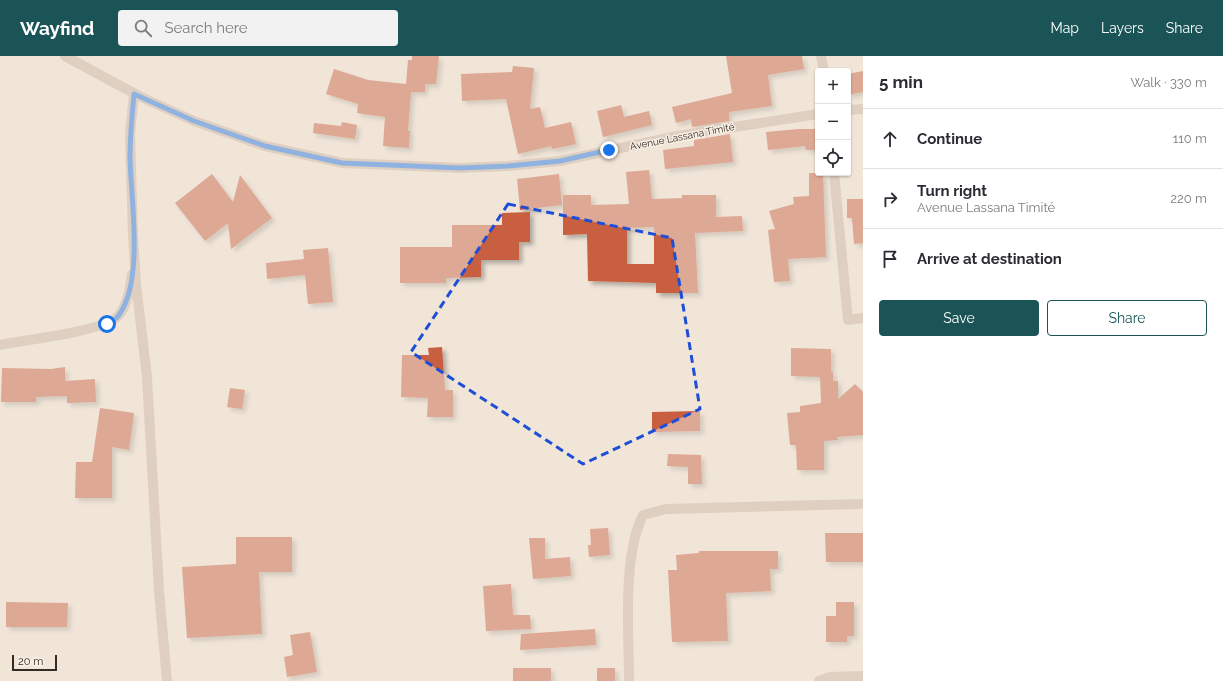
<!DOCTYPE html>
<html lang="en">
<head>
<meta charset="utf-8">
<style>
	body { margin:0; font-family:Raleway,sans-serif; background:#f2f2f3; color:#2b2b33 }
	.controls { position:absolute; right:12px; top:12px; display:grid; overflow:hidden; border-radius:4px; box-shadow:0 1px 3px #0004 }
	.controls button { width:36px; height:36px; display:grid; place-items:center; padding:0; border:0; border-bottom:1px solid #e1e1e2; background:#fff; color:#2b2b33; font:20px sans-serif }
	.scale { position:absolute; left:12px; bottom:10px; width:45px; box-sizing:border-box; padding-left:4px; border:2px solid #342a26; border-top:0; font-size:11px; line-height:14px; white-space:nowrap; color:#342a26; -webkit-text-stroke:3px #f9efe4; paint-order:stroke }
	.stop { position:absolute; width:12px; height:12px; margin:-9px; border:3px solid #1a73e8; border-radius:50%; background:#fff }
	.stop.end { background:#1a73e8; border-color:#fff; box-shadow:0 1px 4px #0008 }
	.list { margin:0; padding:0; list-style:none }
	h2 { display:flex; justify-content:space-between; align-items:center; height:52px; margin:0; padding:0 16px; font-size:17px }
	h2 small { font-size:13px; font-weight:400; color:#7c7c81 }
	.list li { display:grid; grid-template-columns:26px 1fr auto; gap:12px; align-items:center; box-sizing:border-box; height:60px; padding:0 16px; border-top:1px solid #e1e1e2 }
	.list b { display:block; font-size:15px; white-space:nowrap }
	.list p { margin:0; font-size:13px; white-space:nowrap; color:#7c7c81 }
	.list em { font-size:13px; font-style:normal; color:#7c7c81 }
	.actions { display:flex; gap:8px; padding:12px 16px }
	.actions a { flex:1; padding:9px 0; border:1px solid #1b5456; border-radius:4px; text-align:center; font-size:14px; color:#1b5456 }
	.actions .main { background:#1b5456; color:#fff }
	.icon { flex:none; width:22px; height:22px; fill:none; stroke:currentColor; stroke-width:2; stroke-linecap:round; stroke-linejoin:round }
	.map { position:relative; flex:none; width:863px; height:625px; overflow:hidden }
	header { display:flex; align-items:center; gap:24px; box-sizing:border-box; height:56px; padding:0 20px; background:#1b5456; color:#fff }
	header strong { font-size:19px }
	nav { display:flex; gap:22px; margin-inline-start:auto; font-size:14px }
	.search { width:280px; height:36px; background:#f2f2f3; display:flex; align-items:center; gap:10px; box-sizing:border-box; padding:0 14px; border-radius:4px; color:#7c7c81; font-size:15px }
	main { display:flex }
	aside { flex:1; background:#fff }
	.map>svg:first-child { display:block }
	.building { fill:#c85e40; fill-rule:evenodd; filter:url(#shadow) }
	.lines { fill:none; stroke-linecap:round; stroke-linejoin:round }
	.minor { stroke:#c9b4a4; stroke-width:10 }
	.tertiary { stroke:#c9b4a4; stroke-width:10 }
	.route { stroke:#1a73e8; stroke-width:5 }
	.marked { fill:none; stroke:#1d4ed8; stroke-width:3; stroke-dasharray:8 5; stroke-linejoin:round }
	.labels { text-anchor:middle; stroke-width:3; stroke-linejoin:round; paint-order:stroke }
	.street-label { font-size:10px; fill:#342a26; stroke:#f9efe4 }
</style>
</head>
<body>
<header>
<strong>Wayfind</strong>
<div class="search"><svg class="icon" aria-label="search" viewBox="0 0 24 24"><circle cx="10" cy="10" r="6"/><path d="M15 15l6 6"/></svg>Search here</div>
<nav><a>Map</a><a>Layers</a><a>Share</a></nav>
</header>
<main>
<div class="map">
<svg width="863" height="625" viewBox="0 0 863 625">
	<defs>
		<filter id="shadow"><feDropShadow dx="3.5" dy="3.5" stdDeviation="2" flood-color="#0004"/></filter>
	</defs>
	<rect width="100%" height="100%" fill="#f1e5d8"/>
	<g class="building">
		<polygon points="412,0 439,0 436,28 425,28 425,36 411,36 408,75 410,75 409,92 383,90 385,61 357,57 358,48 326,38 334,13 368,24 406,28 408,4 412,4"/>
		<polygon points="726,0 802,0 804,13 768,19 772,50 729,56 729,65 692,71 691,63 676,67 672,51 732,37"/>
		<polygon points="513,10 534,12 530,53 540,51 545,72 571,66 576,88 552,93 551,90 518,98 506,43 462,45 461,18 512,16"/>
		<polygon points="863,15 863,36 848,39 848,18"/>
		<polygon points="621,49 624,61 649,55 652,69 603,81 597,55"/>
		<polygon points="342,66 357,69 355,83 313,77 314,67 341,70"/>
		<polygon points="799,73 818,73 818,94 806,94 805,90 768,94 766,76"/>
		<polygon points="730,78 733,106 665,113 663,94 694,90 694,84"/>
		<path d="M649 114 652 143 682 142V139H716V161L742 160 743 175 695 177 698 237H656V227L588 225 587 178 563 179V139H591V149L629 148 626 116ZM654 171V208H627V172Z"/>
		<polygon points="809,117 823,117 826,201 788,203 790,225 774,226 768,174 775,173 769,155 794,148 793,141 809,140"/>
		<polygon points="212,118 233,146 240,119 272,162 231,193 228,167 205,185 175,147"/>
		<polygon points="559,118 562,149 520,154 517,123"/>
		<polygon points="847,143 863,143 863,187 854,188 852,162 847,162"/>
		<polygon points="530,156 530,186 519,186 519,204 481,204 481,221 446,222 446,227 400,227 400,191 452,191 452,169 502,169 502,157"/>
		<polygon points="328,192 333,246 308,248 305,219 267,223 266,207 304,203 303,194"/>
		<polygon points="442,291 445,334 453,334 453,361 427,361 428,342 401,341 402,299 429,299 428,292"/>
		<polygon points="791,292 831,293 831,316 833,316 833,325 838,325 838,343 855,328 863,336 863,379 837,381 838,384 824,385 824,414 797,414 796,389 790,389 787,357 800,356 800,350 821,347 820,321 791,320"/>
		<polygon points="65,311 65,325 95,323 96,346 67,347 67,340 36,341 36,346 1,346 2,312 51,313"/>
		<polygon points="230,332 245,334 242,353 227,351"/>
		<polygon points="100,352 134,357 129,394 112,391 112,442 75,442 76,406 92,406"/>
		<polygon points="700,355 700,375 652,376 652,356"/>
		<polygon points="668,398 701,399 702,428 688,428 688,411 667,410"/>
		<polygon points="608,472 610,499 589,501 588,489 591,489 590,473"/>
		<polygon points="825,477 863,477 863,506 826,506"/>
		<polygon points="236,481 292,481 292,516 259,516 262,578 187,582 182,511 236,508"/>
		<polygon points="529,482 545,482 545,503 570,501 571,520 533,523"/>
		<polygon points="699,495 778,495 778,513 770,513 771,535 726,537 728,585 672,586 668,514 677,514 676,499 699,497"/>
		<polygon points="511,528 513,559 530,559 531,573 486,575 483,530"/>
		<polygon points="6,546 68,547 67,571 6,571"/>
		<polygon points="836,546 854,546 854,580 847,580 847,586 826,586 826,560 836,560"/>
		<polygon points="595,573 596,589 520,594 521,578"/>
		<polygon points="310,576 317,616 287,621 284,601 293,599 290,579"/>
		<rect x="513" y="612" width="38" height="13"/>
		<rect x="597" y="612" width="18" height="13"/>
	</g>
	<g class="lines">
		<g class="minor">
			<polyline points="821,0 824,15"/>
			<polyline points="134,38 130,78 133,179 136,228 147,321 159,535 167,625"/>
			<polyline points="834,117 848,264 863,262"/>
			<path d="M0 289C22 284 108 275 119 259 128 248 130 232 132 218"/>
			<path d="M629 625C629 577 622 501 643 459L666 453 863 448"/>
			<polyline points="819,625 830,621 863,620"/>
		</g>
		<g class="tertiary">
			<polyline points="65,0 141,41 194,65 265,90 343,107 460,112 508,110 560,105 677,80 818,58"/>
			<polyline points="848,54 863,53"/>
		</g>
	</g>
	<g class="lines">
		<path class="route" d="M107 268C111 265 117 263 119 259 144 224 131 144 130 102 130 80 132 59 134 38L194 65 265 90 342 107 460 112 508 110 560 105 609 94"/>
	</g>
	<path d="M0 0H863V625H0ZM508 148 672 182 700 353 583 408 411 296Z" fill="#f1e5d8" fill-opacity=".55" fill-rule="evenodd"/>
	<path class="marked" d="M508 148 672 182 700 353 583 408 411 296Z"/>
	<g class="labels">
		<g class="street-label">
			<text transform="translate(682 80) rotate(-11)" y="4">Avenue Lassana Timité</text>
		</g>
	</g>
</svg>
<div class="controls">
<button>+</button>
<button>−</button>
<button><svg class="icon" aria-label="locate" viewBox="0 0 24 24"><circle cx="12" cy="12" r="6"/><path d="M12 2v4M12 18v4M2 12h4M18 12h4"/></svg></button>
</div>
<div class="scale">20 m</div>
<div class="stop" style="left:107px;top:268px"></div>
<div class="stop end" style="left:609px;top:94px"></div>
</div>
<aside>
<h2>5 min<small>Walk · 330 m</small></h2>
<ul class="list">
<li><svg class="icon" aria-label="ahead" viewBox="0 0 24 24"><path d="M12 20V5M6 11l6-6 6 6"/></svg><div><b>Continue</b></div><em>110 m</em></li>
<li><svg class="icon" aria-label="right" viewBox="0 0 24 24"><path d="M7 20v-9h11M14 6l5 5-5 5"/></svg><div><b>Turn right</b><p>Avenue Lassana Timité</p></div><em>220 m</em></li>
<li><svg class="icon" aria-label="arrive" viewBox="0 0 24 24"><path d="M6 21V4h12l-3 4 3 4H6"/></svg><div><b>Arrive at destination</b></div></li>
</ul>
<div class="actions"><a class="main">Save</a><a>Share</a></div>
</aside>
</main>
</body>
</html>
